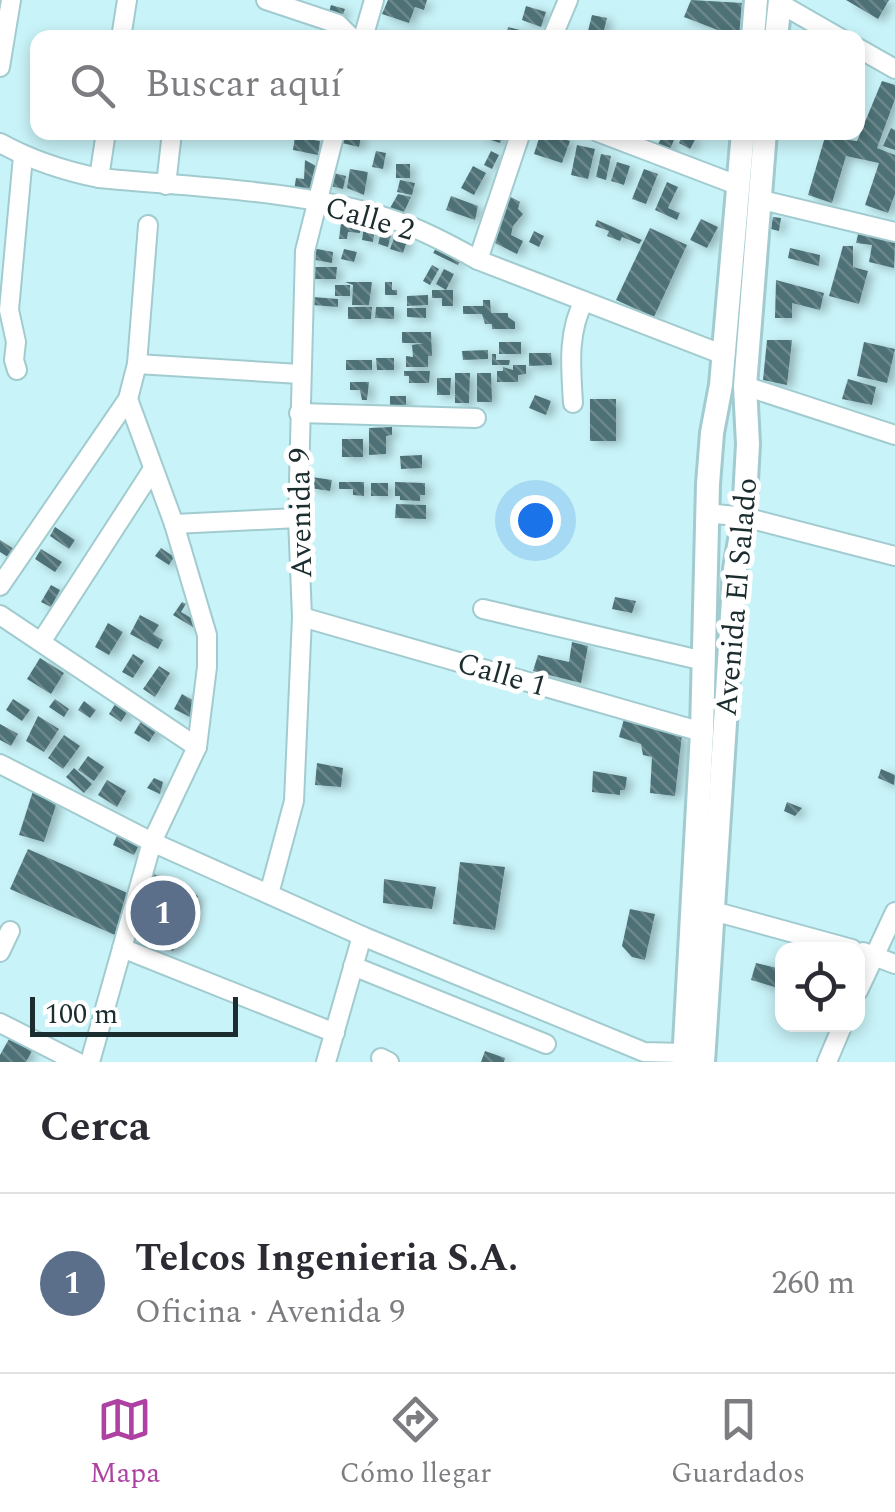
<!DOCTYPE html>
<html lang="es">
<head>
<meta charset="utf-8">
<style>
	body { margin:0; font-family:Spectral,serif; background:#f7f7f7; color:#2b2b33 }
	.controls { position:absolute; right:30px; bottom:30px; display:grid; overflow:hidden; border-radius:20px; box-shadow:0 5px 15px #0003 }
	.controls button { width:90px; height:90px; display:grid; place-items:center; padding:0; border:0; border-bottom:2px solid #e1e1e2; background:#fff; color:#2b2b33; font:50px sans-serif }
	.scale { position:absolute; left:30px; bottom:25px; width:208px; box-sizing:border-box; padding-left:10px; border:5px solid #1c2d2f; border-top:0; font-size:28px; line-height:35px; white-space:nowrap; color:#1c2d2f; -webkit-text-stroke:8px #fff; paint-order:stroke }
	.you { position:absolute; left:535px; top:520px; width:35px; height:35px; margin:-25px; border:8px solid #fff; border-radius:50%; background:#1a73e8; box-shadow:0 0 0 15px #1a73e833 }
	.badge { display:grid; place-items:center; width:65px; height:65px; border-radius:50%; background:#ae42a2; color:#fff; font-size:32px; font-weight:700 }
	.pin { position:absolute; translate:-50% -50%; border:5px solid #fff; box-shadow:0 2px 10px #0006 }
	.list { margin:0; padding:0; list-style:none }
	h2 { display:flex; justify-content:space-between; align-items:center; height:130px; margin:0; padding:0 40px; font-size:42px }
	h2 small { font-size:32px; font-weight:400; color:#7c7c81 }
	.list li { display:grid; grid-template-columns:65px 1fr auto; gap:30px; align-items:center; box-sizing:border-box; height:180px; padding:0 40px; border-top:2px solid #e1e1e2 }
	.list b { display:block; font-size:38px; white-space:nowrap }
	.list p { margin:0; font-size:32px; white-space:nowrap; color:#7c7c81 }
	.list em { font-size:32px; font-style:normal; color:#7c7c81 }
	.icon { flex:none; width:55px; height:55px; fill:none; stroke:currentColor; stroke-width:2; stroke-linecap:round; stroke-linejoin:round }
	.map { position:relative; flex:none; width:895px; height:1062px; overflow:hidden }
	.search { position:absolute; background:#fff; box-shadow:0 5px 15px #0003; left:30px; right:30px; top:30px; height:110px; display:flex; align-items:center; gap:25px; box-sizing:border-box; padding:0 35px; border-radius:20px; color:#7c7c81; font-size:38px }
	.sheet { height:310px; background:#fff }
	nav { display:flex; justify-content:space-around; align-items:center; box-sizing:border-box; height:140px; border-top:2px solid #e1e1e2; background:#fff; font-size:28px; color:#7c7c81 }
	nav a { display:grid; justify-items:center; gap:5px }
	nav .on { color:#ae42a2 }
	.map>svg:first-child { display:block }
	.building { fill:url(#building-back-hatch); filter:url(#shadow) }
	.lines { fill:none; stroke-linecap:round; stroke-linejoin:round }
	.minor-casing { stroke:#a2cbd0; stroke-width:22 }
	.major-casing { stroke:#a2cbd0; stroke-width:28 }
	.minor { stroke:#fff; stroke-width:18 }
	.major { stroke:#fff; stroke-width:22 }
	.labels { text-anchor:middle; stroke-width:10; stroke-linejoin:round; paint-order:stroke }
	.street-label { font-size:30px; fill:#1c2d2f; stroke:#fff }
</style>
</head>
<body>
<div class="map">
<svg width="895" height="1062" viewBox="0 0 895 1062">
	<defs>
		<pattern id="building-back-hatch" width="6" height="6" patternUnits="userSpaceOnUse" patternTransform="scale(2.5)"><rect width="6" height="6" fill="#4d7176"/><path d="M-1 5l2 2M0 0l6 6M5-1l2 2" fill="none" stroke="#6e898c"/></pattern>
		<filter id="shadow"><feDropShadow dx="5.5" dy="3" stdDeviation="5" flood-color="#0004"/></filter>
	</defs>
	<rect width="100%" height="100%" fill="#c8f3f8"/>
	<g class="building">
		<polygon points="388,0 427,0 424,10 415,7 409,23 382,14"/>
		<polygon points="691,0 743,3 741,34 730,30 728,34 684,17"/>
		<polygon points="846,0 889,0 878,19"/>
		<polygon points="331,5 345,9 341,20 328,15"/>
		<polygon points="526,6 546,12 541,27 522,20"/>
		<polygon points="592,15 607,18 603,34 588,31"/>
		<polygon points="508,27 528,32 526,38 506,38"/>
		<polygon points="375,30 391,36 393,31 404,36 406,30 415,33 414,38 372,38"/>
		<polygon points="882,81 895,85 895,99 877,148 895,155 895,194 888,213 865,205 879,163 846,156 832,203 808,195 825,137 857,141"/>
		<polygon points="891,128 895,130 895,150 883,146"/>
		<polygon points="344,132 361,136 359,147 342,143"/>
		<polygon points="484,132 504,132 500,143 482,137"/>
		<polygon points="541,132 570,141 562,163 534,154"/>
		<polygon points="683,134 695,140 690,149 679,143"/>
		<polygon points="663,135 674,140 668,154 656,148"/>
		<polygon points="295,137 320,141 318,155 293,150"/>
		<polygon points="577,145 595,149 588,179 571,175"/>
		<polygon points="376,151 386,153 383,169 372,167"/>
		<polygon points="491,151 499,155 492,169 484,165"/>
		<polygon points="601,154 611,156 606,180 596,177"/>
		<polygon points="305,160 318,167 312,193 294,191 296,178 304,179"/>
		<polygon points="617,162 630,166 624,185 611,181"/>
		<rect x="396" y="164" width="14" height="14"/>
		<polygon points="473,166 486,173 474,195 461,188"/>
		<polygon points="350,169 368,172 364,195 347,188"/>
		<polygon points="644,169 658,174 646,204 632,199"/>
		<polygon points="329,172 346,176 343,189 326,185"/>
		<polygon points="400,180 415,183 412,195 397,192"/>
		<polygon points="667,182 678,187 668,208 680,213 677,220 655,210"/>
		<polygon points="398,194 411,197 404,212 390,208"/>
		<polygon points="451,196 478,206 475,220 446,210"/>
		<polygon points="511,197 520,202 518,209 523,214 513,226 511,235 523,241 517,254 489,240"/>
		<polygon points="773,217 781,218 779,231 771,229"/>
		<polygon points="701,219 718,227 707,248 690,240"/>
		<polygon points="597,220 642,240 639,244 622,237 620,241 607,236 609,231 595,226"/>
		<polygon points="341,223 361,225 360,233 348,232 347,239 339,239"/>
		<polygon points="364,226 375,227 373,242 362,240"/>
		<polygon points="650,228 687,245 654,317 616,300"/>
		<polygon points="382,229 392,231 388,247 378,244"/>
		<polygon points="534,231 544,236 539,247 529,242"/>
		<polygon points="396,233 408,238 403,253 390,249"/>
		<polygon points="858,234 895,242 894,268 869,262 872,245 856,243"/>
		<polygon points="843,246 853,246 853,267 868,271 859,304 829,296"/>
		<polygon points="312,248 333,252 332,263 310,259"/>
		<polygon points="436,248 461,260 458,265 433,253"/>
		<polygon points="790,248 820,255 819,266 788,258"/>
		<polygon points="344,249 357,252 354,262 341,259"/>
		<polygon points="432,265 439,269 430,285 423,281"/>
		<polygon points="312,267 337,267 336,279 312,279"/>
		<polygon points="444,269 454,274 446,290 436,284"/>
		<polygon points="776,280 824,293 820,310 792,303 792,318 775,318"/>
		<polygon points="345,282 372,282 369,305 352,305 353,285"/>
		<polygon points="385,282 392,282 392,290 397,290 397,295 385,295"/>
		<rect x="335" y="285" width="15" height="11"/>
		<polygon points="432,290 453,290 453,306 442,306 442,298 432,298"/>
		<polygon points="428,295 428,305 407,306 407,296"/>
		<polygon points="313,297 338,299 338,307 312,305"/>
		<polygon points="483,300 490,300 491,313 508,313 508,317 515,322 515,329 492,329 492,324 485,324 482,314 463,314 463,306 483,306"/>
		<polygon points="348,307 372,307 371,319 348,319"/>
		<polygon points="376,307 394,307 394,319 375,318"/>
		<polygon points="407,308 426,308 426,318 407,317"/>
		<polygon points="402,332 431,332 432,356 428,356 428,367 406,367 406,356 413,357 412,345 424,343 402,343"/>
		<polygon points="767,340 792,340 787,385 763,380"/>
		<rect x="499" y="342" width="22" height="12"/>
		<polygon points="864,342 895,349 887,383 857,376"/>
		<polygon points="488,350 488,359 463,360 462,351"/>
		<polygon points="529,353 551,353 552,365 529,366"/>
		<polygon points="492,354 496,354 496,360 510,360 509,365 492,365"/>
		<polygon points="376,358 394,358 394,370 377,370"/>
		<rect x="346" y="360" width="26" height="10"/>
		<polygon points="513,365 526,365 526,374 518,375 518,382 497,382 497,371 503,371 503,367 513,370"/>
		<polygon points="404,371 430,371 429,383 409,383 409,376 404,376"/>
		<polygon points="455,373 470,373 469,403 455,403"/>
		<polygon points="477,373 491,373 492,402 477,402"/>
		<polygon points="437,378 451,378 450,395 437,395"/>
		<polygon points="848,379 876,387 872,405 842,399"/>
		<polygon points="350,382 369,382 367,400 362,400 360,390 350,390"/>
		<polygon points="535,395 551,401 546,415 529,408"/>
		<polygon points="390,396 406,396 406,413 390,412"/>
		<rect x="590" y="399" width="26" height="42"/>
		<polygon points="392,427 392,435 386,436 386,454 369,455 369,428"/>
		<rect x="342" y="439" width="21" height="18"/>
		<polygon points="422,455 422,468 401,469 400,456"/>
		<polygon points="312,477 332,480 330,491 310,488"/>
		<polygon points="339,482 364,482 364,496 353,495 353,489 339,489"/>
		<polygon points="395,482 425,483 425,495 420,495 420,501 400,500 400,496 395,496"/>
		<rect x="371" y="483" width="17" height="13"/>
		<polygon points="396,504 426,505 426,519 395,518"/>
		<polygon points="55,527 75,540 69,549 50,536"/>
		<polygon points="0,540 20,553 14,561 0,552"/>
		<polygon points="161,548 174,557 169,565 155,556"/>
		<polygon points="41,549 62,562 55,572 35,559"/>
		<polygon points="51,585 60,590 51,607 41,602"/>
		<polygon points="615,597 636,601 632,613 612,609"/>
		<polygon points="182,602 186,604 181,612 198,622 196,629 173,615"/>
		<polygon points="140,615 159,625 153,634 163,640 158,649 130,634"/>
		<polygon points="108,623 123,632 109,655 95,647"/>
		<polygon points="572,642 588,646 581,683 533,671 538,655 569,662"/>
		<polygon points="133,654 144,661 133,678 122,672"/>
		<polygon points="40,658 64,673 51,694 27,679"/>
		<polygon points="159,666 170,673 155,697 143,689"/>
		<polygon points="182,694 198,703 190,717 174,709"/>
		<polygon points="119,698 131,706 121,722 109,714"/>
		<polygon points="13,699 30,710 22,721 6,710"/>
		<polygon points="55,699 69,709 64,717 49,707"/>
		<polygon points="84,701 96,710 90,718 78,710"/>
		<polygon points="38,716 59,729 44,752 26,741"/>
		<polygon points="144,716 160,725 149,742 134,733"/>
		<polygon points="624,719 682,735 675,796 650,793 652,757 643,755 641,744 619,737"/>
		<polygon points="0,724 18,734 11,746 0,740"/>
		<polygon points="64,735 80,746 63,769 48,758"/>
		<polygon points="88,756 104,767 94,781 78,770"/>
		<polygon points="317,763 343,768 341,787 315,785"/>
		<polygon points="74,768 92,784 84,793 66,777"/>
		<polygon points="881,769 895,775 894,785 878,778"/>
		<polygon points="593,771 627,777 625,790 620,790 620,795 592,792"/>
		<polygon points="154,778 163,782 160,794 147,788"/>
		<polygon points="107,780 126,791 117,807 98,795"/>
		<polygon points="33,791 57,802 44,842 19,835"/>
		<polygon points="787,802 802,808 795,816 784,811"/>
		<polygon points="118,833 140,843 134,855 113,845"/>
		<polygon points="28,849 132,895 115,935 10,889"/>
		<polygon points="460,862 505,867 495,930 453,924"/>
		<polygon points="148,871 198,896 173,951 129,930"/>
		<polygon points="384,879 436,887 432,909 383,903"/>
		<polygon points="630,909 655,914 645,960 632,957 622,946"/>
		<polygon points="756,963 781,969 778,988 751,980"/>
		<polygon points="9,1039 32,1051 26,1062 0,1062 0,1055"/>
		<polygon points="485,1051 505,1058 504,1062 481,1062"/>
	</g>
	<g class="lines">
		<g class="minor-casing">
			<g id="minor">
				<polyline points="266,0 338,24 352,38"/>
				<polyline points="779,3 840,38"/>
				<polyline points="121,38 127,0"/>
				<polyline points="363,38 374,0"/>
				<polyline points="552,38 568,0"/>
				<polyline points="858,48 895,69"/>
				<polyline points="0,67 11,0"/>
				<polyline points="598,132 737,185"/>
				<path d="M0 143C31 160 64 171 99 178 191 187 300 190 388 218 419 228 449 244 478 260L724 355"/>
				<polyline points="99,178 106,132"/>
				<polyline points="166,185 172,132"/>
				<polyline points="758,199 895,232"/>
				<polyline points="478,260 521,132"/>
				<polyline points="137,364 300,374"/>
				<polyline points="17,370 14,360 16,342 9,310 23,156"/>
				<polyline points="745,386 895,435"/>
				<path d="M573 403C571 368 567 333 584 301"/>
				<polyline points="299,413 476,418"/>
				<polyline points="707,513 744,517 895,556"/>
				<polyline points="174,524 298,518"/>
				<polyline points="0,586 128,399 137,364 148,225"/>
				<polyline points="483,609 704,661"/>
				<polyline points="0,615 197,747"/>
				<polyline points="302,617 702,732"/>
				<polyline points="41,642 153,469"/>
				<polyline points="0,764 152,842 362,936 644,1052 685,1053"/>
				<polyline points="269,894 294,801 302,617 298,518 305,251 335,132"/>
				<polyline points="713,911 852,949"/>
				<polyline points="122,948 335,1033"/>
				<polyline points="0,952 10,931"/>
				<polyline points="863,952 895,964"/>
				<polyline points="353,966 546,1044"/>
				<polyline points="858,991 895,912"/>
				<polyline points="0,1023 77,1062"/>
				<polyline points="381,1058 389,1062"/>
				<polyline points="90,1062 152,842 197,747 207,667 207,635 174,524 128,399"/>
				<polyline points="326,1062 362,936"/>
				<polyline points="827,1062 843,1024"/>
			</g>
		</g>
		<g class="major-casing">
			<g id="major">
				<polyline points="753,38 756,0"/>
				<polyline points="776,38 780,0"/>
				<polyline points="684,1062 702,732 708,484 712,433 721,385 743,132"/>
				<polyline points="703,1062 735,569 744,517 748,444 745,386 765,132"/>
			</g>
		</g>
		<use href="#minor" class="minor"/>
		<use href="#major" class="major"/>
	</g>
	<g class="labels">
		<g class="street-label">
			<text transform="translate(370 218) rotate(16)" y="10">Calle 2</text>
			<text transform="translate(300 513) rotate(-91)" y="10">Avenida 9</text>
			<text transform="translate(736 597) rotate(-85)" y="10">Avenida El Salado</text>
			<text transform="translate(502 674) rotate(16)" y="10">Calle 1</text>
		</g>
	</g>
</svg>
<div class="controls">
<button><svg class="icon" aria-label="locate" viewBox="0 0 24 24"><circle cx="12" cy="12" r="6"/><path d="M12 2v4M12 18v4M2 12h4M18 12h4"/></svg></button>
</div>
<div class="scale">100 m</div>
<div class="you"></div>
<div class="pin badge" style="left:163px;top:913px;background:#5c6f8a">1</div>
<div class="search"><svg class="icon" aria-label="search" viewBox="0 0 24 24"><circle cx="10" cy="10" r="6"/><path d="M15 15l6 6"/></svg>Buscar aquí</div>
</div>
<section class="sheet">
<h2>Cerca<small></small></h2>
<ul class="list">
<li><span class="badge" style="background:#5c6f8a">1</span><div><b>Telcos Ingenieria S.A.</b><p>Oficina · Avenida 9</p></div><em>260 m</em></li>
</ul>
</section>
<nav>
<a class="on"><svg class="icon" aria-label="map" viewBox="0 0 24 24"><path d="M3 6l6-2 6 2 6-2v14l-6 2-6-2-6 2zM9 4v14M15 6v14"/></svg>Mapa</a>
<a><svg class="icon" aria-label="directions" viewBox="0 0 24 24"><path d="M12 3l9 9-9 9-9-9zM9 14v-3h6M13 9l2 2-2 2"/></svg>Cómo llegar</a>
<a><svg class="icon" aria-label="saved" viewBox="0 0 24 24"><path d="M7 4h10v16l-5-4-5 4z"/></svg>Guardados</a>
</nav>
</body>
</html>
